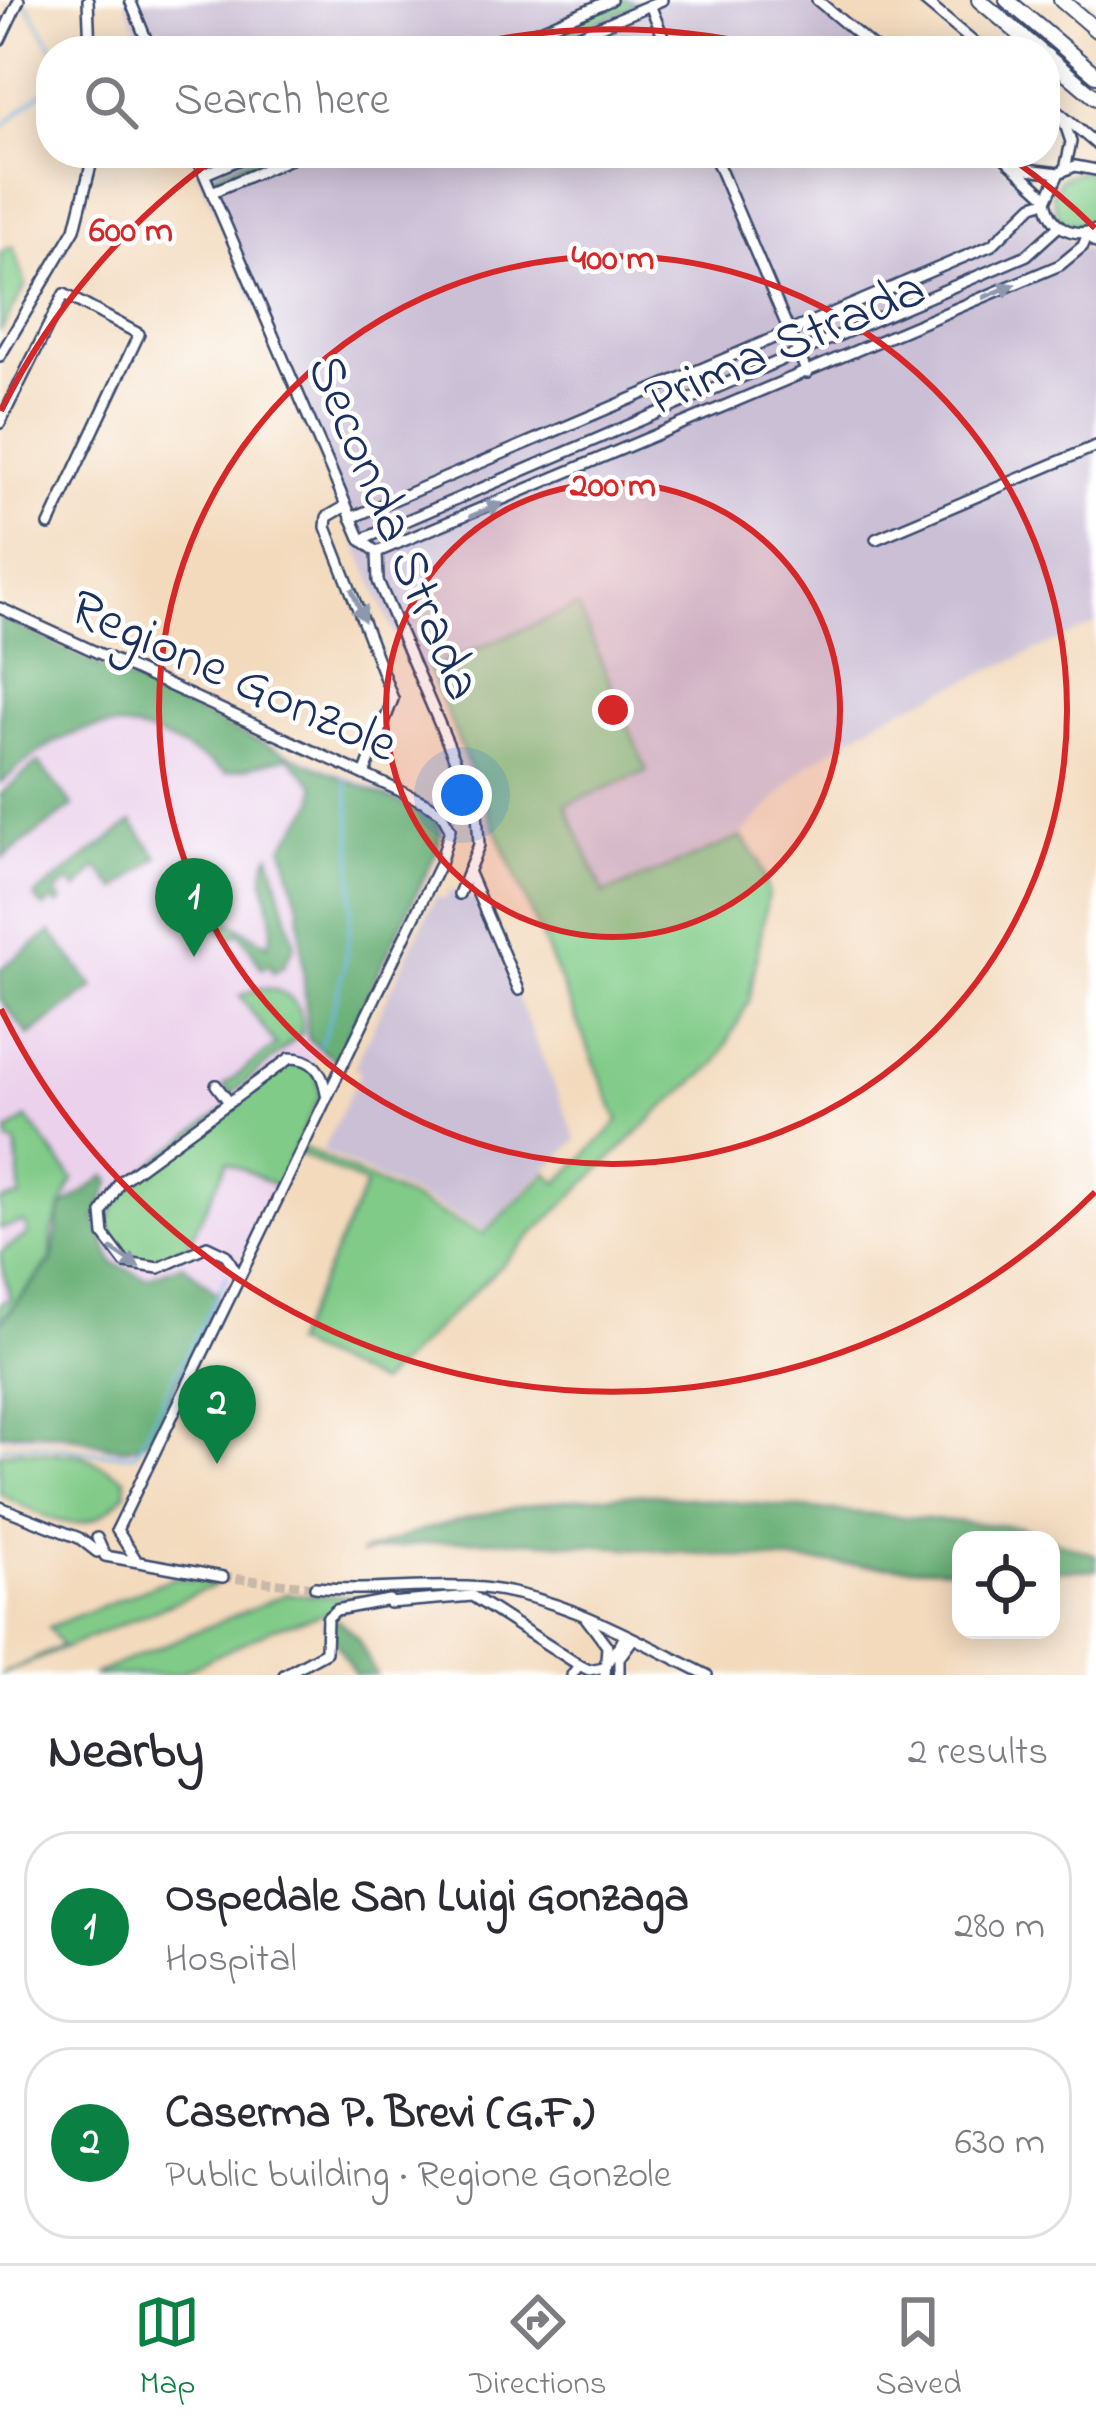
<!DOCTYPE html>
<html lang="en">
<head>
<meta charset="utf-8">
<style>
	body { margin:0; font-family:"Indie Flower",sans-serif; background:#f2f2f3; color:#2b2b33 }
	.controls { position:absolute; right:36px; bottom:36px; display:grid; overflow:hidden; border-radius:24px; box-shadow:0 6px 30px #0003 }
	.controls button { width:108px; height:108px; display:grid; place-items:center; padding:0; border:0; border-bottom:3px solid #e1e1e2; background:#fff; color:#2b2b33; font:60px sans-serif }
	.you { position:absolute; left:462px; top:795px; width:42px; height:42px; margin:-30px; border:9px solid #fff; border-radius:50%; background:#1a73e8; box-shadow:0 0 0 18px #1a73e833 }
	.badge { display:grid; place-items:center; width:78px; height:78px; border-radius:50%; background:#0b8043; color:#fff; font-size:39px; font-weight:700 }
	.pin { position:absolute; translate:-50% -99px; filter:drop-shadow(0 3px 6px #0008) }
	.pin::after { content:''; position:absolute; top:63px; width:42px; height:36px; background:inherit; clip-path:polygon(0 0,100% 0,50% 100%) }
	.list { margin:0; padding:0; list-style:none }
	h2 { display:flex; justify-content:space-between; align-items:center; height:156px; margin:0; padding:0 48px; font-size:51px }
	h2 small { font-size:39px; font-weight:400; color:#7c7c81 }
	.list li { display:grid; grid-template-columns:78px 1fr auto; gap:36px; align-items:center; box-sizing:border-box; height:192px; margin:0 24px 24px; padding:0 24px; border:3px solid #e1e1e2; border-radius:48px }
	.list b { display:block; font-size:45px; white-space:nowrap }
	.list p { margin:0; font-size:39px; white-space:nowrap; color:#7c7c81 }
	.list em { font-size:39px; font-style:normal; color:#7c7c81 }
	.icon { flex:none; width:66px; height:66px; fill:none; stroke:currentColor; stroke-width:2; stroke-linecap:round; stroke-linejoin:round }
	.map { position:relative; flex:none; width:1096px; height:1675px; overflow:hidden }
	.search { position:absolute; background:#fff; box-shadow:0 6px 30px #0003; left:36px; right:36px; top:36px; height:132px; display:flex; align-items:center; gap:30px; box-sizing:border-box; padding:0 42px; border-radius:48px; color:#7c7c81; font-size:45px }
	.sheet { height:588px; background:#fff }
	nav { display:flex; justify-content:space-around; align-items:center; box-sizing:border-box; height:168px; border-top:3px solid #e1e1e2; background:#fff; font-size:33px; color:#7c7c81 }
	nav a { display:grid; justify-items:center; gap:6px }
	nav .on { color:#0b8043 }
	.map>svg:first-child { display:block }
	.built { fill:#ebd1eb }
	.industrial { fill:#cbbfd5 }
	.green { fill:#81cb88; stroke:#4e7d73; stroke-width:3 }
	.forest { fill:#68af74; stroke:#426f69; stroke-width:3 }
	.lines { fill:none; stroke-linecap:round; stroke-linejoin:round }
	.stream { stroke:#69b2e1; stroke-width:3 }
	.minor-tunnel { stroke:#c8b8aa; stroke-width:9; stroke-dasharray:9 4.5; stroke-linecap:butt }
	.minor-casing { stroke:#3b496c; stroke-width:14 }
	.highway-casing { stroke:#3b496c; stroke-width:18 }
	.minor { stroke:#fff; stroke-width:9 }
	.highway { stroke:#fff; stroke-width:14 }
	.oneway { fill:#8d97ae }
	.ring { fill:none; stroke:#d62828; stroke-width:6 }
	.labels { text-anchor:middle; stroke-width:9; stroke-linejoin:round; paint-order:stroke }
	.street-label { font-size:54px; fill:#1b2f5e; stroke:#fff }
	.centre { fill:#d62828; stroke:#fff; stroke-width:6 }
	.ring-label { font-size:36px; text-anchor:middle; font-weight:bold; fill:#d62828; stroke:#fff; stroke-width:9; stroke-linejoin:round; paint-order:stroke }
</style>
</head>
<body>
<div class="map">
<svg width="1096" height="1675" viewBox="0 0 1096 1675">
	<rect width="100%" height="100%" fill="#fff"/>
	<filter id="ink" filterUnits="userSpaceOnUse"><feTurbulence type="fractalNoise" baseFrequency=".00833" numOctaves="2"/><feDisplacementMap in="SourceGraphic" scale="24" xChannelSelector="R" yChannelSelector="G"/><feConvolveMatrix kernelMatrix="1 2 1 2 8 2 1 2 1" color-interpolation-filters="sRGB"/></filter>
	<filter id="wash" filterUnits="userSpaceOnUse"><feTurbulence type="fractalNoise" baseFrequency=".004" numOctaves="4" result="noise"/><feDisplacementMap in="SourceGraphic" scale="48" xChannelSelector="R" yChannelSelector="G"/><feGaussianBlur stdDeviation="2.7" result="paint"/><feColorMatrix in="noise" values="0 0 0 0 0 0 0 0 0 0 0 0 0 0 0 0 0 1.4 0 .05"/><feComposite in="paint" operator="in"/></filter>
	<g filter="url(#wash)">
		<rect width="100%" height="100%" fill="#f3dabd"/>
		<polygon class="built" points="0,616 251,736 432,811 444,831 435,862 336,1064 316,1054 309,1065 320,1096 156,1436 133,1452 116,1453 72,1439 0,1437"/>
		<g class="industrial">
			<polygon points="124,0 806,0 867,51 146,51"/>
			<polygon points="190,153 988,153 1029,187 1048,227 1096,256 1096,624 881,718 805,767 744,833 605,893 568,806 649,771 579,604 412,675"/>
			<polygon points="450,890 477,901 577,1140 484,1230 322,1151 361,1071 354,1067 436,896 445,900"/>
		</g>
		<g class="green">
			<polygon points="622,0 639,4 538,46 536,37"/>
			<polygon points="264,153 290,153 214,183 213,175"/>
			<polygon points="1082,170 1096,174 1096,223 1080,228 1058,217 1052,194 1060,179"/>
			<polygon points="13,247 26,285 0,332 0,252"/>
			<polygon points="578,606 647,771 566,805 604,894 741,837 759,860 768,893 749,1001 716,1064 662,1109 379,1384 292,1344 366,1185 300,1154 304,1148 483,1234 547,1173 558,1183 619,1121 428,669"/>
			<path d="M259 988C288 988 303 1004 302 1033L231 1094 224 1086 276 1045 240 996Z"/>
			<polygon points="300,1062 317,1073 320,1096 277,1186 227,1162 188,1245 147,1263 119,1250 108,1224 120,1189 282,1066"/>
			<polygon points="27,1118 73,1179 52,1232 51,1260 0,1321 0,1304 10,1299 0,1253 28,1234 24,1222 0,1229 0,1201 21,1197 16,1143 9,1142 8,1132"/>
			<path d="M21 1450 82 1455 125 1478 126 1492C84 1545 52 1520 0 1494V1453Z"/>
			<polygon points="175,1577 218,1584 0,1675 61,1646 49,1627"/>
			<polygon points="286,1594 382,1598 274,1628 176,1675 92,1675"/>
		</g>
		<g class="forest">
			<path d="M0 618 250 738 436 818 441 832 438 849 335 1061 308 1039 299 905 283 847 315 801V785L288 757 226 773C133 713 84 706 0 784Z"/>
			<polygon points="38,762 73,806 3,858 0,795"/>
			<polygon points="132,822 158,857 117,890 97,867 77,890 70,882 56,892 62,901 58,905 54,900 44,908 34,896"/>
			<path d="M270 854 295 945 283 967 273 972 270 964 262 968 239 932 228 940 206 917 212 910 268 945C282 913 252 884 270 854Z"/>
			<polygon points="51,932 94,987 29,1036 0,999 0,969"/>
			<path d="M106 1176 111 1181 95 1220 113 1263 147 1278 183 1264 218 1295 153 1434C127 1462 101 1441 70 1436 48 1432 23 1432 0 1434V1324L52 1260 61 1208Z"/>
			<path d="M644 1494 1018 1527 1096 1555V1570H1051V1540H961V1569C857 1567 754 1558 650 1550 551 1542 457 1531 359 1554 450 1516 546 1497 644 1494Z"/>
			<polygon points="338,1620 357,1637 376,1675 355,1675 325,1624"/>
		</g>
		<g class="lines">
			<g class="stream">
				<polyline points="27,5 55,51"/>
				<polyline points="0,128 51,85"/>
				<path d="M320 1046C355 960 359 871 346 779"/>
				<path d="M0 1447C46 1438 90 1457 135 1454L228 1274"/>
			</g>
		</g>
	</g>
	<g filter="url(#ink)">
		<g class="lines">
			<polyline class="minor-tunnel" points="223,1577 315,1587"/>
			<g class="minor-casing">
				<g id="minor">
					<polyline points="88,0 90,51"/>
					<polyline points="130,0 151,51"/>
					<polyline points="817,0 878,51"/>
					<polyline points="923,0 984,51"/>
					<polyline points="650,5 669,51"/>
					<polyline points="0,40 19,0"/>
					<polyline points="491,51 611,0"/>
					<polyline points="542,51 662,0"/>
					<polyline points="1045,101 1096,144"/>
					<polyline points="1064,121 1071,142 1065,169"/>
					<polyline points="195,153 361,540 377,552 378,581 477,811 479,845 459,894"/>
					<polyline points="713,153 807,373"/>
					<polyline points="999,153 1046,196"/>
					<polyline points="1019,168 1059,173"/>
					<path d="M1096 170 1075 166 1059 173 1046 201C1051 227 1071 238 1096 230"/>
					<polyline points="205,174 254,153"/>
					<polyline points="212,192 304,153"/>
					<polyline points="0,356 75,229 94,153"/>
					<polyline points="0,423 64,294 139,334 49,525"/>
					<polyline points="346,506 327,517 326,527 393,699 364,775"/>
					<polyline points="351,518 992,245 1033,205 1046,201"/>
					<polyline points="876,539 1096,446"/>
					<polyline points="361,540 1027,255 1059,226"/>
					<polyline points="377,552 1060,265 1083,246 1088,233 1096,243"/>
					<polyline points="0,608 424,802 441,812 450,829 440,864 117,1530"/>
					<polyline points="468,871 519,990"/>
					<polyline points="216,1085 229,1102"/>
					<path d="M238 1275 226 1255 207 1246 159 1268 125 1263 104 1235 102 1213 120 1182 290 1058C314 1058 323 1072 326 1094"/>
					<polyline points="0,1507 79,1538 97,1552"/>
					<polyline points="117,1530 135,1558"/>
					<polyline points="97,1538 105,1556 223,1577"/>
					<path d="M315 1587C371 1593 427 1583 483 1588 564 1597 634 1639 707 1675"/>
					<polyline points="389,1603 472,1596 579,1665"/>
					<polyline points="586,1618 607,1646 605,1675"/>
					<polyline points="284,1675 326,1652 327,1618 336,1610 389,1600"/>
					<polyline points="572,1675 579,1665 589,1670 604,1667 626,1635"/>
					<polyline points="619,1675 619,1658 633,1639"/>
				</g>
			</g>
			<g class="highway-casing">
				<g id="highway">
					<polyline points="979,0 1040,51"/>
					<polyline points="1007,0 1096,75"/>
					<polyline points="1061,0 1096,30"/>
					<polyline points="1045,55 1096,98"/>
				</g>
			</g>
			<use href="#minor" class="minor"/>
			<use href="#highway" class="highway"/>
		</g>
		<defs><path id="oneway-solid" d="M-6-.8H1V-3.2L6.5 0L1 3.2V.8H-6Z" transform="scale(3)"/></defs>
		<g class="oneway">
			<use href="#oneway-solid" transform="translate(999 291) rotate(-23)"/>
			<use href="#oneway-solid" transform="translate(486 510) rotate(-23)"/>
			<use href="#oneway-solid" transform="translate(358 605) rotate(68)"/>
			<use href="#oneway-solid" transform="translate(125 1258) rotate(34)"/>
		</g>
	</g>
	<circle cx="613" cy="710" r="227" fill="#d62828" fill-opacity=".12"/>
	<g class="ring">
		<circle cx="613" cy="710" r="227"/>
		<circle cx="613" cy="710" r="454"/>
		<path d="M1095 1192A681 681 0 0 1 1 1009M1 411A681 681 0 0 1 218 156M442 51A681 681 0 0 1 784 51M1008 156A681 681 0 0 1 1095 228"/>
	</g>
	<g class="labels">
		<g class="street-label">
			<text transform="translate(784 341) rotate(-23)" y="19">Prima Strada</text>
			<text transform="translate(397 526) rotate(67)" y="19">Seconda Strada</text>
			<text transform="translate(235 673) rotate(24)" y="19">Regione Gonzole</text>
		</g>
	</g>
	<circle cx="613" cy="710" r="18" class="centre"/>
	<g class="ring-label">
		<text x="131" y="241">600 m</text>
		<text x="613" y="269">400 m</text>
		<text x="613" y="496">200 m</text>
	</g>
</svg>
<div class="controls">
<button><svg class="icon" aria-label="locate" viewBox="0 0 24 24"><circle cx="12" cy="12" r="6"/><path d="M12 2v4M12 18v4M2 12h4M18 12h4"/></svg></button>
</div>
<div class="you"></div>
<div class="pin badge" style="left:194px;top:957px">1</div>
<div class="pin badge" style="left:217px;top:1464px">2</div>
<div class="search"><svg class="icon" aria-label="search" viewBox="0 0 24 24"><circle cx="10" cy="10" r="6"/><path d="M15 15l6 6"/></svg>Search here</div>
</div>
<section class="sheet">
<h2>Nearby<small>2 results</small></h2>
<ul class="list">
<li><span class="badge">1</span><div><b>Ospedale San Luigi Gonzaga</b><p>Hospital</p></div><em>280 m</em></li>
<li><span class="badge">2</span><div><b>Caserma P. Brevi (G.F.)</b><p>Public building · Regione Gonzole</p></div><em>630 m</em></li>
</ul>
</section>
<nav>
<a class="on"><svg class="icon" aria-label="map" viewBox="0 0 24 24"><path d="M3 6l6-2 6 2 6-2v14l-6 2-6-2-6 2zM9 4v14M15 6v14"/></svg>Map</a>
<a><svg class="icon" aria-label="directions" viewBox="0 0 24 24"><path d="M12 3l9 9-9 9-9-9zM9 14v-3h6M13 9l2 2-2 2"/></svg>Directions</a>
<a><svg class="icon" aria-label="saved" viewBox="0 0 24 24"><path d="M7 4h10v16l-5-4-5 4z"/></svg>Saved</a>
</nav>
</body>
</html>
